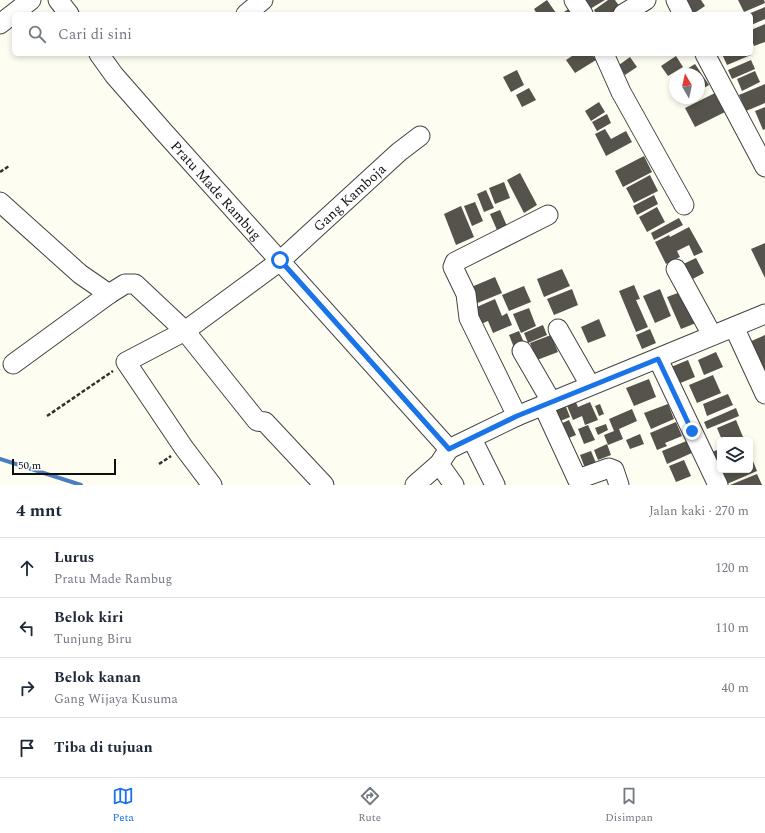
<!DOCTYPE html>
<html lang="id">
<head>
<meta charset="utf-8">
<style>
	body { margin:0; font-family:Spectral,serif; background:#f2f2f3; color:#1f2937 }
	.controls { position:absolute; right:12px; bottom:12px; display:grid; overflow:hidden; border-radius:6px; box-shadow:0 2px 6px #0003 }
	.controls button { width:36px; height:36px; display:grid; place-items:center; padding:0; border:0; border-bottom:1px solid #e0e1e3; background:#fff; color:#1f2937; font:20px sans-serif }
	.compass { position:absolute; left:669px; top:68px; width:36px; height:36px; border-radius:50%; background:#fff; box-shadow:0 2px 6px #0003; rotate:351deg }
	.scale { position:absolute; left:12px; bottom:10px; width:104px; box-sizing:border-box; padding-left:4px; border:2px solid #0f0f0f; border-top:0; font-size:11px; line-height:14px; white-space:nowrap; color:#0f0f0f; -webkit-text-stroke:3px #fff; paint-order:stroke }
	.stop { position:absolute; width:12px; height:12px; margin:-9px; border:3px solid #1a73e8; border-radius:50%; background:#fff }
	.stop.end { background:#1a73e8; border-color:#fff; box-shadow:0 1px 4px #0008 }
	.list { margin:0; padding:0; list-style:none }
	h2 { display:flex; justify-content:space-between; align-items:center; height:52px; margin:0; padding:0 16px; font-size:17px }
	h2 small { font-size:13px; font-weight:400; color:#747a83 }
	.list li { display:grid; grid-template-columns:26px 1fr auto; gap:12px; align-items:center; box-sizing:border-box; height:60px; padding:0 16px; border-top:1px solid #e0e1e3 }
	.list b { display:block; font-size:15px; white-space:nowrap }
	.list p { margin:0; font-size:13px; white-space:nowrap; color:#747a83 }
	.list em { font-size:13px; font-style:normal; color:#747a83 }
	.icon { flex:none; width:22px; height:22px; fill:none; stroke:currentColor; stroke-width:2; stroke-linecap:round; stroke-linejoin:round }
	.map { position:relative; flex:none; width:765px; height:485px; overflow:hidden }
	.search { position:absolute; background:#fff; box-shadow:0 2px 6px #0003; left:12px; right:12px; top:12px; height:44px; display:flex; align-items:center; gap:10px; box-sizing:border-box; padding:0 14px; border-radius:6px; color:#747a83; font-size:15px }
	.sheet { height:292px; background:#fff }
	nav { display:flex; justify-content:space-around; align-items:center; box-sizing:border-box; height:56px; border-top:1px solid #e0e1e3; background:#fff; font-size:11px; color:#747a83 }
	nav a { display:grid; justify-items:center; gap:2px }
	nav .on { color:#1a73e8 }
	.map>svg:first-child { display:block }
	.lines { fill:none; stroke-linecap:round; stroke-linejoin:round }
	.stream { stroke:#4a7ec0; stroke-width:4 }
	.building { fill:#56524c }
	.minor-casing { stroke:#424242; stroke-width:21 }
	.path { stroke:#313131; stroke-width:2.5; stroke-dasharray:4 2; stroke-linecap:butt }
	.minor { stroke:#fff; stroke-width:19 }
	.route { stroke:#1a73e8; stroke-width:5 }
	.labels { text-anchor:middle; stroke-width:4; stroke-linejoin:round; paint-order:stroke }
	.street-label { font-size:14px; fill:#0f0f0f; stroke:#fff }
</style>
</head>
<body>
<div class="map">
<svg width="765" height="485" viewBox="0 0 765 485">
	<rect width="100%" height="100%" fill="#fefdf2"/>
	<g class="lines">
		<polyline class="stream" points="0,459 81,485"/>
	</g>
	<g class="building">
		<polygon points="547,0 556,13 537,14 534,9"/>
		<polygon points="584,0 605,0 590,9"/>
		<polygon points="608,0 615,0 622,10 616,14 596,14 594,10"/>
		<polygon points="681,0 701,0 705,6 693,14 689,14"/>
		<polygon points="738,0 764,0 765,3 744,12"/>
		<polygon points="765,7 765,19 751,25 751,14 748,14"/>
		<polygon points="570,8 574,14 561,14"/>
		<polygon points="765,24 765,42 754,46 751,38 751,30"/>
		<polygon points="575,54 592,54 596,60 575,73 566,60"/>
		<polygon points="722,54 751,54 751,55 727,65"/>
		<polygon points="676,56 683,67 668,76 661,66"/>
		<polygon points="630,57 637,67 625,75 619,65"/>
		<polygon points="751,60 755,69 732,79 728,70"/>
		<polygon points="695,64 709,85 699,91 699,74 679,74"/>
		<polygon points="517,70 524,85 511,92 503,77"/>
		<polygon points="755,71 760,82 742,91 737,79"/>
		<polygon points="765,84 765,103 746,111 739,95"/>
		<polygon points="529,88 536,100 522,107 516,95"/>
		<polygon points="717,92 727,111 695,127 685,108"/>
		<polygon points="599,102 605,112 591,121 585,111"/>
		<polygon points="765,107 765,129 763,130 755,111"/>
		<polygon points="607,114 611,123 597,131 592,122"/>
		<polygon points="605,129 611,139 626,131 632,142 606,156 595,134"/>
		<polygon points="644,156 652,172 623,187 615,171"/>
		<polygon points="520,173 537,205 524,213 507,180"/>
		<polygon points="650,175 658,191 634,203 626,188"/>
		<polygon points="504,182 510,198 495,204 489,188"/>
		<polygon points="486,190 494,208 484,212 477,194"/>
		<polygon points="654,195 658,204 637,215 633,206"/>
		<polygon points="475,202 483,221 472,226 464,206"/>
		<polygon points="461,206 474,237 456,245 444,214"/>
		<polygon points="657,207 665,222 647,232 639,217"/>
		<polygon points="500,210 507,226 497,230 490,214"/>
		<polygon points="679,218 683,225 654,240 651,233"/>
		<polygon points="689,227 703,252 694,256 689,245 677,251 680,257 666,264 655,242 669,235 670,237"/>
		<polygon points="765,243 765,278 751,249"/>
		<polygon points="696,258 704,273 685,283 677,267"/>
		<polygon points="562,269 570,286 544,297 537,279"/>
		<polygon points="495,277 502,293 475,304 469,288"/>
		<polygon points="634,285 640,299 636,300 648,327 636,332 619,291"/>
		<polygon points="524,286 531,302 509,311 502,295"/>
		<polygon points="572,289 578,305 554,315 547,299"/>
		<polygon points="660,289 671,316 655,323 643,296"/>
		<polygon points="683,291 696,323 681,329 667,297"/>
		<polygon points="495,299 502,316 507,313 512,325 493,333 488,321 476,326 470,310"/>
		<polygon points="529,308 536,326 521,333 513,314"/>
		<polygon points="599,319 606,336 588,343 581,327"/>
		<polygon points="543,325 547,335 528,343 524,333"/>
		<polygon points="650,329 656,343 642,349 636,335"/>
		<polygon points="519,331 525,345 515,350 509,335"/>
		<polygon points="551,335 558,352 537,360 530,343"/>
		<polygon points="765,335 765,379 747,343"/>
		<polygon points="716,352 723,367 704,375 698,360"/>
		<polygon points="688,360 695,377 678,384 671,367"/>
		<polygon points="713,375 721,393 697,403 689,385"/>
		<polygon points="649,379 656,397 634,406 626,388"/>
		<polygon points="728,394 733,405 707,416 703,404"/>
		<polygon points="574,398 578,407 590,402 598,420 585,425 582,416 573,420 565,401"/>
		<polygon points="564,402 570,417 558,422 551,407"/>
		<polygon points="600,404 604,414 599,416 595,406"/>
		<polygon points="668,404 674,419 651,429 644,413"/>
		<polygon points="736,408 739,416 707,429 704,422"/>
		<polygon points="632,409 637,421 619,429 623,439 608,445 604,435 614,431 609,419"/>
		<polygon points="569,420 576,435 564,440 558,425"/>
		<polygon points="736,420 743,437 736,440 722,440 717,428"/>
		<polygon points="676,422 682,436 665,443 667,446 657,450 650,433"/>
		<polygon points="606,424 608,430 598,435 595,428"/>
		<polygon points="588,425 595,440 584,444 578,429"/>
		<polygon points="640,434 644,444 630,449 626,440"/>
		<polygon points="689,440 694,452 667,464 662,451"/>
		<polygon points="607,444 611,455 598,460 594,450"/>
		<polygon points="720,449 720,465 715,467 709,453"/>
		<polygon points="591,451 596,463 585,468 580,455"/>
		<polygon points="750,454 757,471 727,484 722,470 750,470"/>
		<polygon points="684,460 691,476 676,482 669,466"/>
		<polygon points="757,474 762,485 730,485"/>
	</g>
	<g class="lines">
		<g class="minor-casing">
			<g id="minor">
				<polyline points="58,0 69,14"/>
				<polyline points="574,0 583,14"/>
				<polyline points="676,0 683,14"/>
				<polyline points="246,14 263,0"/>
				<polyline points="623,14 646,0"/>
				<polyline points="0,24 31,0"/>
				<path id="s1" d="M99 54 114 75 163 131 449 449"/>
				<polyline points="604,54 621,92 684,205"/>
				<polyline points="705,54 765,167"/>
				<polyline points="0,202 80,274 109,294"/>
				<polyline points="676,269 712,335"/>
				<polyline points="734,327 765,394"/>
				<polyline points="558,329 590,385"/>
				<polyline points="522,351 551,401"/>
				<polyline points="658,359 718,485"/>
				<polyline points="13,364 109,294 125,284 135,284 185,331 257,421 265,422 324,485"/>
				<polyline points="543,405 580,485"/>
				<polyline points="517,416 469,318 466,294 453,267 455,262 548,215"/>
				<polyline points="472,439 495,485"/>
				<polyline points="449,449 517,416 765,314"/>
				<polyline points="439,464 454,485"/>
				<polyline points="578,479 609,468 614,470 619,485"/>
				<path id="s2" d="M212 485 184 448 126 362 185 331 280 261 399 152 420 136"/>
				<polyline points="415,485 439,464 449,449"/>
			</g>
		</g>
		<g class="path">
			<polyline points="0,172 9,166"/>
			<polyline points="47,416 113,371"/>
			<polyline points="159,464 171,456"/>
		</g>
		<use href="#minor" class="minor"/>
	</g>
	<g class="lines">
		<polyline class="route" points="280,260 449,449 517,416 658,359 692,431"/>
	</g>
	<g class="labels">
		<g class="street-label">
			<text dy="5" stroke="none"><textPath href="#s1" startOffset="180">Pratu Made Rambug</textPath></text>
			<text dy="5" stroke="none"><textPath href="#s2" startOffset="429">Gang Kamboja</textPath></text>
		</g>
	</g>
</svg>
<div class="controls">
<button><svg class="icon" aria-label="layers" viewBox="0 0 24 24"><path d="M12 4l9 5-9 5-9-5zM3 14l9 5 9-5"/></svg></button>
</div>
<svg class="compass" viewBox="-18 -18 36 36"><path d="M0-13l5 13h-10z" fill="#e53935"/><path d="M0 13l5-13h-10z" fill="#747a83"/></svg>
<div class="scale">50 m</div>
<div class="stop" style="left:280px;top:260px"></div>
<div class="stop end" style="left:692px;top:431px"></div>
<div class="search"><svg class="icon" aria-label="search" viewBox="0 0 24 24"><circle cx="10" cy="10" r="6"/><path d="M15 15l6 6"/></svg>Cari di sini</div>
</div>
<section class="sheet">
<h2>4 mnt<small>Jalan kaki · 270 m</small></h2>
<ul class="list">
<li><svg class="icon" aria-label="ahead" viewBox="0 0 24 24"><path d="M12 20V5M6 11l6-6 6 6"/></svg><div><b>Lurus</b><p>Pratu Made Rambug</p></div><em>120 m</em></li>
<li><svg class="icon" aria-label="left" viewBox="0 0 24 24"><path d="M17 20v-9H6M10 6l-5 5 5 5"/></svg><div><b>Belok kiri</b><p>Tunjung Biru</p></div><em>110 m</em></li>
<li><svg class="icon" aria-label="right" viewBox="0 0 24 24"><path d="M7 20v-9h11M14 6l5 5-5 5"/></svg><div><b>Belok kanan</b><p>Gang Wijaya Kusuma</p></div><em>40 m</em></li>
<li><svg class="icon" aria-label="arrive" viewBox="0 0 24 24"><path d="M6 21V4h12l-3 4 3 4H6"/></svg><div><b>Tiba di tujuan</b></div></li>
</ul>
</section>
<nav>
<a class="on"><svg class="icon" aria-label="map" viewBox="0 0 24 24"><path d="M3 6l6-2 6 2 6-2v14l-6 2-6-2-6 2zM9 4v14M15 6v14"/></svg>Peta</a>
<a><svg class="icon" aria-label="directions" viewBox="0 0 24 24"><path d="M12 3l9 9-9 9-9-9zM9 14v-3h6M13 9l2 2-2 2"/></svg>Rute</a>
<a><svg class="icon" aria-label="saved" viewBox="0 0 24 24"><path d="M7 4h10v16l-5-4-5 4z"/></svg>Disimpan</a>
</nav>
</body>
</html>
